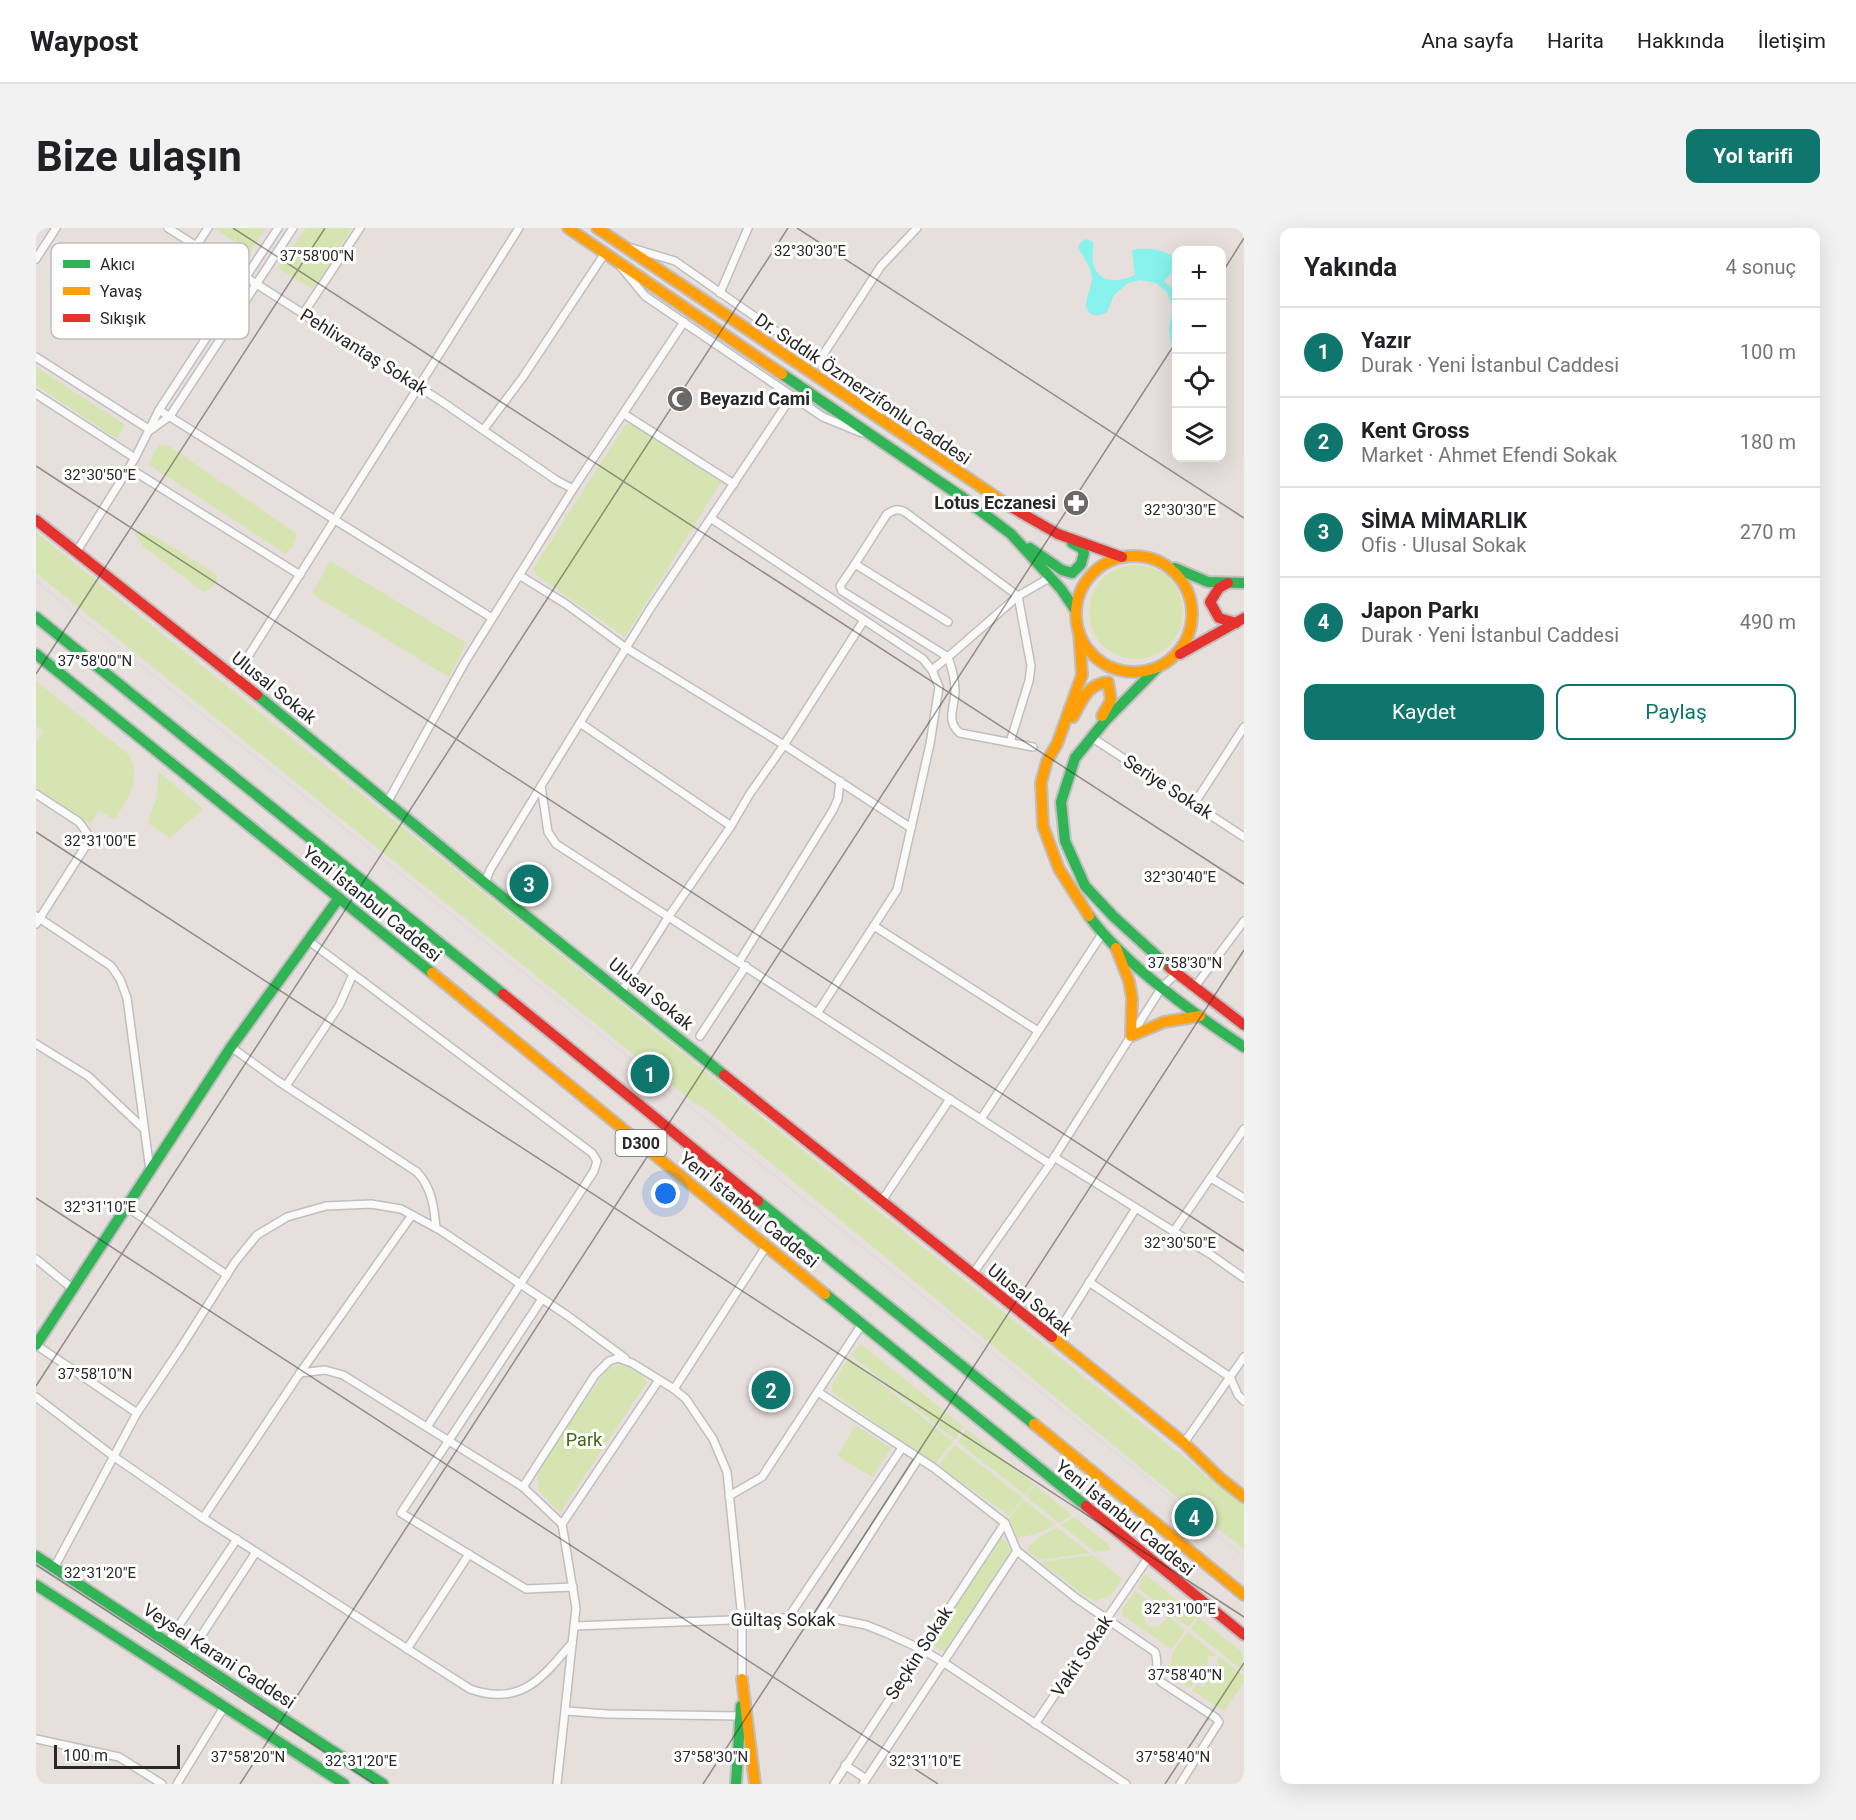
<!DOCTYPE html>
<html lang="tr">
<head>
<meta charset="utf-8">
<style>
	body { margin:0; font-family:Roboto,sans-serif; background:#f2f2f2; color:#202124 }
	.controls { position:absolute; right:18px; top:18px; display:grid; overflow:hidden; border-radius:12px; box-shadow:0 6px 24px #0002 }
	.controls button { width:54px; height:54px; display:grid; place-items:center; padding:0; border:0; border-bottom:2px solid #e0e0e0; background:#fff; color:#202124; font:30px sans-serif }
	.scale { position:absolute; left:18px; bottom:15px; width:126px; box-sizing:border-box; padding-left:6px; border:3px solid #282828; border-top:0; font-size:16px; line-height:21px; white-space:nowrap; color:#282828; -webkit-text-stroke:4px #fff; paint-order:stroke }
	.you { position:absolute; left:630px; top:966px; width:21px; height:21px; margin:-15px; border:4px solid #fff; border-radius:50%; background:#1a73e8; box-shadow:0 0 0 9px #1a73e833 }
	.badge { display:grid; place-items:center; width:39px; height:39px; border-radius:50%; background:#0f766e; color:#fff; font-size:20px; font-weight:700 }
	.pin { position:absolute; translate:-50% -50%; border:3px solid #fff; box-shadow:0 2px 6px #0006 }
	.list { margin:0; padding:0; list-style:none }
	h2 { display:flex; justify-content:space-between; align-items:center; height:78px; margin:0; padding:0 24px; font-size:26px }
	h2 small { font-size:20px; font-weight:400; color:#757577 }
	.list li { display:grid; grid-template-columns:39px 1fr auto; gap:18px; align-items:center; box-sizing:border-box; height:90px; padding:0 24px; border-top:2px solid #e0e0e0 }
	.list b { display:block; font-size:22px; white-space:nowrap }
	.list p { margin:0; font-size:20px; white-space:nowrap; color:#757577 }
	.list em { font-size:20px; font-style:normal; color:#757577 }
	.actions { display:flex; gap:12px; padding:18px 24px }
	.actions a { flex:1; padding:14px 0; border:2px solid #0f766e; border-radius:12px; text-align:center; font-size:21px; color:#0f766e }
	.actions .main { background:#0f766e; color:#fff }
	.icon { flex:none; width:33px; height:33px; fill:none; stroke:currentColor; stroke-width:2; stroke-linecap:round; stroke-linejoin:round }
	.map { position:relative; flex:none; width:1208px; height:1556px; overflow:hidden; border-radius:12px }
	header { display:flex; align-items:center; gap:36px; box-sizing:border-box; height:84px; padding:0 30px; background:#fff; border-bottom:2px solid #e0e0e0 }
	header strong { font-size:28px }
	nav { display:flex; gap:33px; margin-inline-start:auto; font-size:21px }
	.intro { display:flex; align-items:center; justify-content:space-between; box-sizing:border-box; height:144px; padding:0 36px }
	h1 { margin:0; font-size:42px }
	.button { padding:15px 27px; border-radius:12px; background:#0f766e; color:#fff; font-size:21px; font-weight:700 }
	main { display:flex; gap:36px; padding:0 36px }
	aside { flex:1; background:#fff; border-radius:12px; box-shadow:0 6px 24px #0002 }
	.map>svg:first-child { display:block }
	.green { fill:#d6e4b1 }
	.water { fill:#88f2ed }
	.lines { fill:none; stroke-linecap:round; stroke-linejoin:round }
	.street-casing { stroke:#c0bebf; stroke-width:10 }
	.fast-casing { stroke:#c0bebf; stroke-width:14 }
	.slow-casing { stroke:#c0bebf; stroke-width:14 }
	.jam-casing { stroke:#c0bebf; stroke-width:14 }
	.street { stroke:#fbfafa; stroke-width:7 }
	.fast { stroke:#30b455; stroke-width:10 }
	.slow { stroke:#ff9f0a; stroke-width:10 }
	.jam { stroke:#e5322d; stroke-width:10 }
	.tram { stroke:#dcdcde; stroke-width:1.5 }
	.ticks { fill:none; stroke:#282828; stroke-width:1.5; stroke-opacity:0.45 }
	.labels { text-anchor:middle; stroke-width:6; stroke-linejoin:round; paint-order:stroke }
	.shield { fill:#fff; stroke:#686868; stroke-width:1.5 }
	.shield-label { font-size:16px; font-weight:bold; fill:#282828 }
	.street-label { font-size:18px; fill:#282828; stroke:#fff }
	.poi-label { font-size:18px; font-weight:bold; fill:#282828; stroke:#fff; text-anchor:start }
	.park-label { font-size:18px; fill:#3f6a12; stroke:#fff }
	.key { fill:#fff; stroke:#bebebe; stroke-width:1.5 }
	.key-label { font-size:16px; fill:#282828 }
	.ticks-label { font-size:15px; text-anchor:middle; fill:#282828; stroke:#fff; stroke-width:6; stroke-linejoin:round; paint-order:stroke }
</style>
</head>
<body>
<header>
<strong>Waypost</strong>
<nav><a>Ana sayfa</a><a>Harita</a><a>Hakkında</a><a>İletişim</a></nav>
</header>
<div class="intro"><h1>Bize ulaşın</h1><a class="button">Yol tarifi</a></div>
<main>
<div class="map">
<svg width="1208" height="1556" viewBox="0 0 1208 1556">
	<rect width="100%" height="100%" fill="#e7dfdc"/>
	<g class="green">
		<polygon points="178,0 230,0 214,24"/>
		<polygon points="270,0 316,0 277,61 242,40"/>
		<polygon points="0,139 89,197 81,211 0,157"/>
		<polygon points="590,196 598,197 685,254 589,409 500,347 497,341"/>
		<polygon points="123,217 133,218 261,306 256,319 250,326 112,236"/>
		<path d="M102 303 115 306 181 347C181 356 174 362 167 364L107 318 99 306Z"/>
		<polygon points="0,304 1208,1278 1208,1321 1127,1258 672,883 653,871 0,345"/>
		<polygon points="294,333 430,415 413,449 276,366"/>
		<circle cx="1100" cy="384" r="47"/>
		<path d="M0 453 92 526C107 552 92 570 78 592L64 582 54 596 0 559V514L7 504 0 497Z"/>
		<polygon points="123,544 167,581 134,610 112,595 121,569"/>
		<polygon points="825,1116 928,1199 919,1212 815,1127"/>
		<polygon points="813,1130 917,1214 899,1236 797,1165 796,1157"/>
		<path d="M582 1137C594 1139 604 1142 611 1154L524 1285 502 1261 501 1247 530 1200 572 1140Z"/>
		<polygon points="819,1197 855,1220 836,1249 802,1228"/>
		<polygon points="930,1201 998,1256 989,1267 922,1214"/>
		<polygon points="919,1217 987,1270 972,1289 970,1285 902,1238"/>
		<polygon points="999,1257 1036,1287 1023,1295 992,1270 991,1267"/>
		<polygon points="987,1272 988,1272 1019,1297 1000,1306 980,1310 973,1290"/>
		<polygon points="1038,1289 1072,1316 1075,1322 1059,1324 1025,1297"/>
		<polygon points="1020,1300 1022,1300 1054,1325 1003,1332 990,1322 1000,1311"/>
		<path d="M965 1311H968C971 1315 976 1321 975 1326L910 1425 894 1415Z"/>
		<polygon points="1057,1327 1086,1351 1075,1367 1059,1373 1046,1366 1005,1334"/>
		<polygon points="1109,1346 1161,1388 1152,1399 1102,1360"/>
		<polygon points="1099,1363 1116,1375 1107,1384 1110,1396 1117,1399 1124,1398 1132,1388 1149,1402 1136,1421 1087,1388 1086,1382"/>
		<polygon points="1163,1390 1206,1424 1208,1444 1155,1401"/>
		<polygon points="1152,1404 1180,1427 1172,1429 1171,1436 1166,1443 1158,1438 1151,1449 1158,1454 1154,1460 1138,1451 1133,1443 1137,1424"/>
		<polygon points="1182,1428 1208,1448 1208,1454 1189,1482 1187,1483 1156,1462 1161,1456 1167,1460 1175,1449 1169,1445 1174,1438 1179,1439 1182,1437"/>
	</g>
	<path class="water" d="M1050 11 1057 14C1058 21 1055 31 1058 38 1065 58 1085 53 1099 47L1096 22C1112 19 1127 22 1140 30V39L1128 54 1137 60 1140 69V123L1135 115 1133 101 1137 80 1131 64 1120 55 1104 52 1092 55 1078 67 1071 84C1067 86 1063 88 1058 87 1041 81 1057 61 1056 49 1055 38 1046 28 1042 19L1044 15Z"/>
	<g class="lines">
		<g class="street-casing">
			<g id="street">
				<polyline points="132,0 405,173 520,252 537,261 429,434 352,573"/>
				<polyline points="160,18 172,0"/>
				<polyline points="596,20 639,33 817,157 843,187"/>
				<polyline points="0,31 20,0"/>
				<polyline points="585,39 609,68 756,168 787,189 826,205"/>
				<polyline points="684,65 712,0"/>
				<polyline points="267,86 324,0"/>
				<polyline points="0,129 114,202"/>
				<polyline points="783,133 845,38 881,0"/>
				<polyline points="0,166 99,230"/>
				<polyline points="756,168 614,381 505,558 512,604 520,616 1014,936"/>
				<polyline points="123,182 456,390"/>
				<polyline points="588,186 698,256"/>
				<polyline points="116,201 134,188 257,0"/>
				<polyline points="448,201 487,149 569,25"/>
				<polyline points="93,240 264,347"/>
				<polyline points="537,261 648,94"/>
				<polyline points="676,291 887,431 896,442 903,459 894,516 861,662 782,784"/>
				<polyline points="41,323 99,230 123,182 242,0"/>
				<polyline points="819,336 804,358 806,363 912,429 982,368 1015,349"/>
				<polyline points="483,347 530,376 590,420 748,517 875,600"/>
				<path d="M912 394 819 336 851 286C858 282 861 280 869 284L982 368 995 438 993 453 974 514"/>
				<path d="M896 442 912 429C916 440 919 451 919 463 919 479 909 493 924 505L997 519"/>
				<polyline points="199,449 483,0"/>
				<polyline points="544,495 695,598"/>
				<polyline points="1055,509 1208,609"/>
				<polyline points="0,566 43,594 51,605 51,616 0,696"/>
				<polyline points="1158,576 1208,499"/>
				<polyline points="449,655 454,642 505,558"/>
				<polyline points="0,688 75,738 84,751 91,770 114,943"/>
				<polyline points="838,698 1002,803"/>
				<polyline points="273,713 556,925 561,933 558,943 391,1199"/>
				<polyline points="703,734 797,582 802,571 804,553"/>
				<polyline points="1158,760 1208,693"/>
				<polyline points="586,763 633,688 695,598 713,567 748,517 828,392"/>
				<polyline points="664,808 710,738"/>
				<polyline points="0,816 52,848 108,901"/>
				<path d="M195 819 242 853 381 944C396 960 398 979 400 1000"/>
				<polyline points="250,858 303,778 317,746"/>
				<polyline points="945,891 1066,706"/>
				<polyline points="1018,929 1174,1026 1208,1050"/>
				<polyline points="1175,950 1208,970"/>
				<polyline points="845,974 914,871"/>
				<polyline points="91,979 191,1047"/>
				<polyline points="1138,1003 1208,901"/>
				<polyline points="0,1031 37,1061"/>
				<polyline points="936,1047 1014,936 1126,759 1140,746"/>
				<polyline points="1053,1054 1194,1149 1202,1167 1208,1173"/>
				<polyline points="506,1071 365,1285 490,1361 537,1359"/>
				<polyline points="1017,1112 1100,980"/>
				<polyline points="0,1117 101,1185"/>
				<polyline points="264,1145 289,1142 307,1147 487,1259"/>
				<polyline points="638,1161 731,1017"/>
				<path d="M782 1164 898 1240 969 1295 981 1323 1040 1370 1119 1424C1123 1435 1118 1444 1125 1454L1180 1490 1183 1494 1144 1556"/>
				<path d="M0 1169 77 1228 167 1290 434 1461C485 1479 506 1450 536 1415"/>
				<polyline points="1148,1215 1208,1129"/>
				<polyline points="693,1268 726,1249 826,1096"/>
				<polyline points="167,1290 264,1145 376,987"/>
				<polyline points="526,1296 623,1152"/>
				<polyline points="18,1340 101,1185 144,1121 199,1034 221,1007 251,989 290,978 335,976 365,981 404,1002 532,1088 589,1130"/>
				<polyline points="752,1390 866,1220"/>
				<polyline points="780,1391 882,1231"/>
				<polyline points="538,1398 746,1390 800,1391 830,1397 850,1405 885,1421 907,1434 1090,1556"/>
				<polyline points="131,1415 201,1311"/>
				<polyline points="371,1421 433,1326"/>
				<polyline points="152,1428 220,1324"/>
				<polyline points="530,1483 571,1486 704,1488"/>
				<polyline points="999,1496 1112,1330"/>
				<polyline points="0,1511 83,1529 126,1556"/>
				<polyline points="809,1537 830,1551"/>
				<polyline points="141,1556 188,1479"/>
				<polyline points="521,1556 540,1380 526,1296 487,1259 559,1147 573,1133 582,1130 596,1135 638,1161 650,1171 677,1211 691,1244 706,1391 706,1451"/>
				<polyline points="798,1556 969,1295"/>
				<polyline points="827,1556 981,1323"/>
			</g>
		</g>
		<g class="fast-casing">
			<g id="fast">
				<polyline points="746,146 926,269 975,306 1025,361 1040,383"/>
				<polyline points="994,320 1026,342 1036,345 1045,336 1048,325 1045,320 1036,315"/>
				<polyline points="1139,340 1172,354 1208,355"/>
				<polyline points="0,389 467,766"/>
				<polyline points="0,426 396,745"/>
				<polyline points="1121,440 1069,493 1039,530 1025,574 1029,613 1049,658 1077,688 1134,740"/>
				<polyline points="221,467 449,655 688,847"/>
				<path d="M1053 688C1089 737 1157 785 1208 819"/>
				<polyline points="722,973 998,1196"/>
				<polyline points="789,1066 1050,1278"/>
				<polyline points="0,1117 195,819 303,670"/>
				<polyline points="0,1328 347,1556"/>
				<polyline points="0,1357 308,1556"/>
				<polyline points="700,1556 705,1478"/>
			</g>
		</g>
		<g class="slow-casing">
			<g id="slow">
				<polyline points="532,0 746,146"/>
				<polyline points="561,0 975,279"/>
				<circle cx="1098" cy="386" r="58"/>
				<polyline points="1043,404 1046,447 1021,516 1011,533 1005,555 1007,598 1023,641 1053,688"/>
				<path d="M1037 489C1046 473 1051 456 1072 454L1075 472 1066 488"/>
				<polyline points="1080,720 1093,753 1096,770 1095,808 1128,794 1164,788"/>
				<polyline points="396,745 789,1066"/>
				<polyline points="1016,1109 1148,1215 1184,1250 1208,1269"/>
				<polyline points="998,1196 1208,1367"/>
				<polyline points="706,1451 719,1556"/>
			</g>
		</g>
		<g class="jam-casing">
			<g id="jam">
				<polyline points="975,279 1022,306 1086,329"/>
				<polyline points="0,292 221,467"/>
				<polyline points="1192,355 1183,360 1174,374 1183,390 1200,395"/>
				<polyline points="1144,426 1208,390"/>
				<polyline points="1134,740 1208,797"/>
				<polyline points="467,766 722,973"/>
				<polyline points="688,847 1016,1109"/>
				<polyline points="1050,1278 1208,1407"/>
			</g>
		</g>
		<use href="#street" class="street"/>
		<use href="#fast" class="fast"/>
		<use href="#slow" class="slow"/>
		<use href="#jam" class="jam"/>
		<polyline class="tram" points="0,353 574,814 1208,1329"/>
	</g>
	<path class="ticks" d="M197 0 1208 656M761 0 1208 290M1186 45 1208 10M0 238 1208 1023M0 446 289 0M0 604 1208 1389M0 970 902 1556M0 1158 752 0M0 1337 338 1556M204 1556 1140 114M667 1556 1208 722M1129 1556 1208 1435"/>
	<defs>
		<g id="mosque-disc" transform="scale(1.35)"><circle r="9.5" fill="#6b6867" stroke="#fff"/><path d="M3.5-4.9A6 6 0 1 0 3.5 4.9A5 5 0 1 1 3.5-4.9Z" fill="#fff"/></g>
		<g id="pharmacy-disc" transform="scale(1.35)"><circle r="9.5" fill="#6b6867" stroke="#fff"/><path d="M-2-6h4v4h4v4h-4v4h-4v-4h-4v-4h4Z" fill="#fff"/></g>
	</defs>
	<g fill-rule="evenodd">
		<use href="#mosque-disc" x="644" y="171"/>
		<use href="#pharmacy-disc" x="1040" y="275"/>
	</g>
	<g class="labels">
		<rect class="shield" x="579.5" y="902" width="51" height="26" rx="4.5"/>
		<g class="shield-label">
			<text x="605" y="921">D300</text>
		</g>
		<g class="street-label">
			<text transform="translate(328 124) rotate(32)" y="6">Pehlivantaş Sokak</text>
			<text transform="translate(827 161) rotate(34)" y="6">Dr. Sıddık Özmerzifonlu Caddesi</text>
			<text transform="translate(238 460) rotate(39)" y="6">Ulusal Sokak</text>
			<text transform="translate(1132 559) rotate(33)" y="6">Seriye Sokak</text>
			<text transform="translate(336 676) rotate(39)" y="6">Yeni İstanbul Caddesi</text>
			<text transform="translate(615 766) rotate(39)" y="6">Ulusal Sokak</text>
			<text transform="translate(713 982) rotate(39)" y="6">Yeni İstanbul Caddesi</text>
			<text transform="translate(994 1072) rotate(39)" y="6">Ulusal Sokak</text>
			<text transform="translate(1089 1290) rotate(39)" y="6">Yeni İstanbul Caddesi</text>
			<text x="747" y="1398">Gültaş Sokak</text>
			<text transform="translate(883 1425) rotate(-57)" y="6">Seçkin Sokak</text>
			<text transform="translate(183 1428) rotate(33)" y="6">Veysel Karani Caddesi</text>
			<text transform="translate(1046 1428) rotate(-56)" y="6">Vakit Sokak</text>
		</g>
		<g class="poi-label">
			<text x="664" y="177">Beyazıd Cami</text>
			<text x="1020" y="281" text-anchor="end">Lotus Eczanesi</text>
		</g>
		<g class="park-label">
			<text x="548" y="1218">Park</text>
		</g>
	</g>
	<rect x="15" y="15" width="198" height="96" rx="9" class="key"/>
	<rect x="27" y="32" width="27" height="8" fill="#30b455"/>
	<rect x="27" y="59" width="27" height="8" fill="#ff9f0a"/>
	<rect x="27" y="86" width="27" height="8" fill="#e5322d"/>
	<g class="key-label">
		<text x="64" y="42">Akıcı</text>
		<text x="64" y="69">Yavaş</text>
		<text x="64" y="96">Sıkışık</text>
	</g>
	<g class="ticks-label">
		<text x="774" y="28">32°30'30"E</text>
		<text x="281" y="33">37°58'00"N</text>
		<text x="64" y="252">32°30'50"E</text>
		<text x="1144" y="287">32°30'30"E</text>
		<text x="59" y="438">37°58'00"N</text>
		<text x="64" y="618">32°31'00"E</text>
		<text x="1144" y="654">32°30'40"E</text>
		<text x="1149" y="740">37°58'30"N</text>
		<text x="64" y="984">32°31'10"E</text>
		<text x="1144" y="1020">32°30'50"E</text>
		<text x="59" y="1151">37°58'10"N</text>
		<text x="64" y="1350">32°31'20"E</text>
		<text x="1144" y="1386">32°31'00"E</text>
		<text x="1149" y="1452">37°58'40"N</text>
		<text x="212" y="1534">37°58'20"N</text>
		<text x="675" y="1534">37°58'30"N</text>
		<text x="1137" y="1534">37°58'40"N</text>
		<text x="325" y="1538">32°31'20"E</text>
		<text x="889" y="1538">32°31'10"E</text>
	</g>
</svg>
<div class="controls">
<button>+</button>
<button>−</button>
<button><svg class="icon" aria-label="locate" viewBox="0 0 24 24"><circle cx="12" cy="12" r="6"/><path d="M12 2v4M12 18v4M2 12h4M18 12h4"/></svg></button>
<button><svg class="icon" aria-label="layers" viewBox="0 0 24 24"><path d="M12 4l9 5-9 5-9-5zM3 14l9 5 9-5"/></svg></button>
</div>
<div class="scale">100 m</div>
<div class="you"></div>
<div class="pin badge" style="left:614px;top:846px">1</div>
<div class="pin badge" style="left:735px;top:1162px">2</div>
<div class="pin badge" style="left:493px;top:656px">3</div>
<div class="pin badge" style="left:1158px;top:1289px">4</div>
</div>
<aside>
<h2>Yakında<small>4 sonuç</small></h2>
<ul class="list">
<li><span class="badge">1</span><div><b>Yazır</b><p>Durak · Yeni İstanbul Caddesi</p></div><em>100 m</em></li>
<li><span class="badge">2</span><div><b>Kent Gross</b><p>Market · Ahmet Efendi Sokak</p></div><em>180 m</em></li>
<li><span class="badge">3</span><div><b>SİMA MİMARLIK</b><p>Ofis · Ulusal Sokak</p></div><em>270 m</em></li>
<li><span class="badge">4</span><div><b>Japon Parkı</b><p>Durak · Yeni İstanbul Caddesi</p></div><em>490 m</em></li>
</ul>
<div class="actions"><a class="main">Kaydet</a><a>Paylaş</a></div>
</aside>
</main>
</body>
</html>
